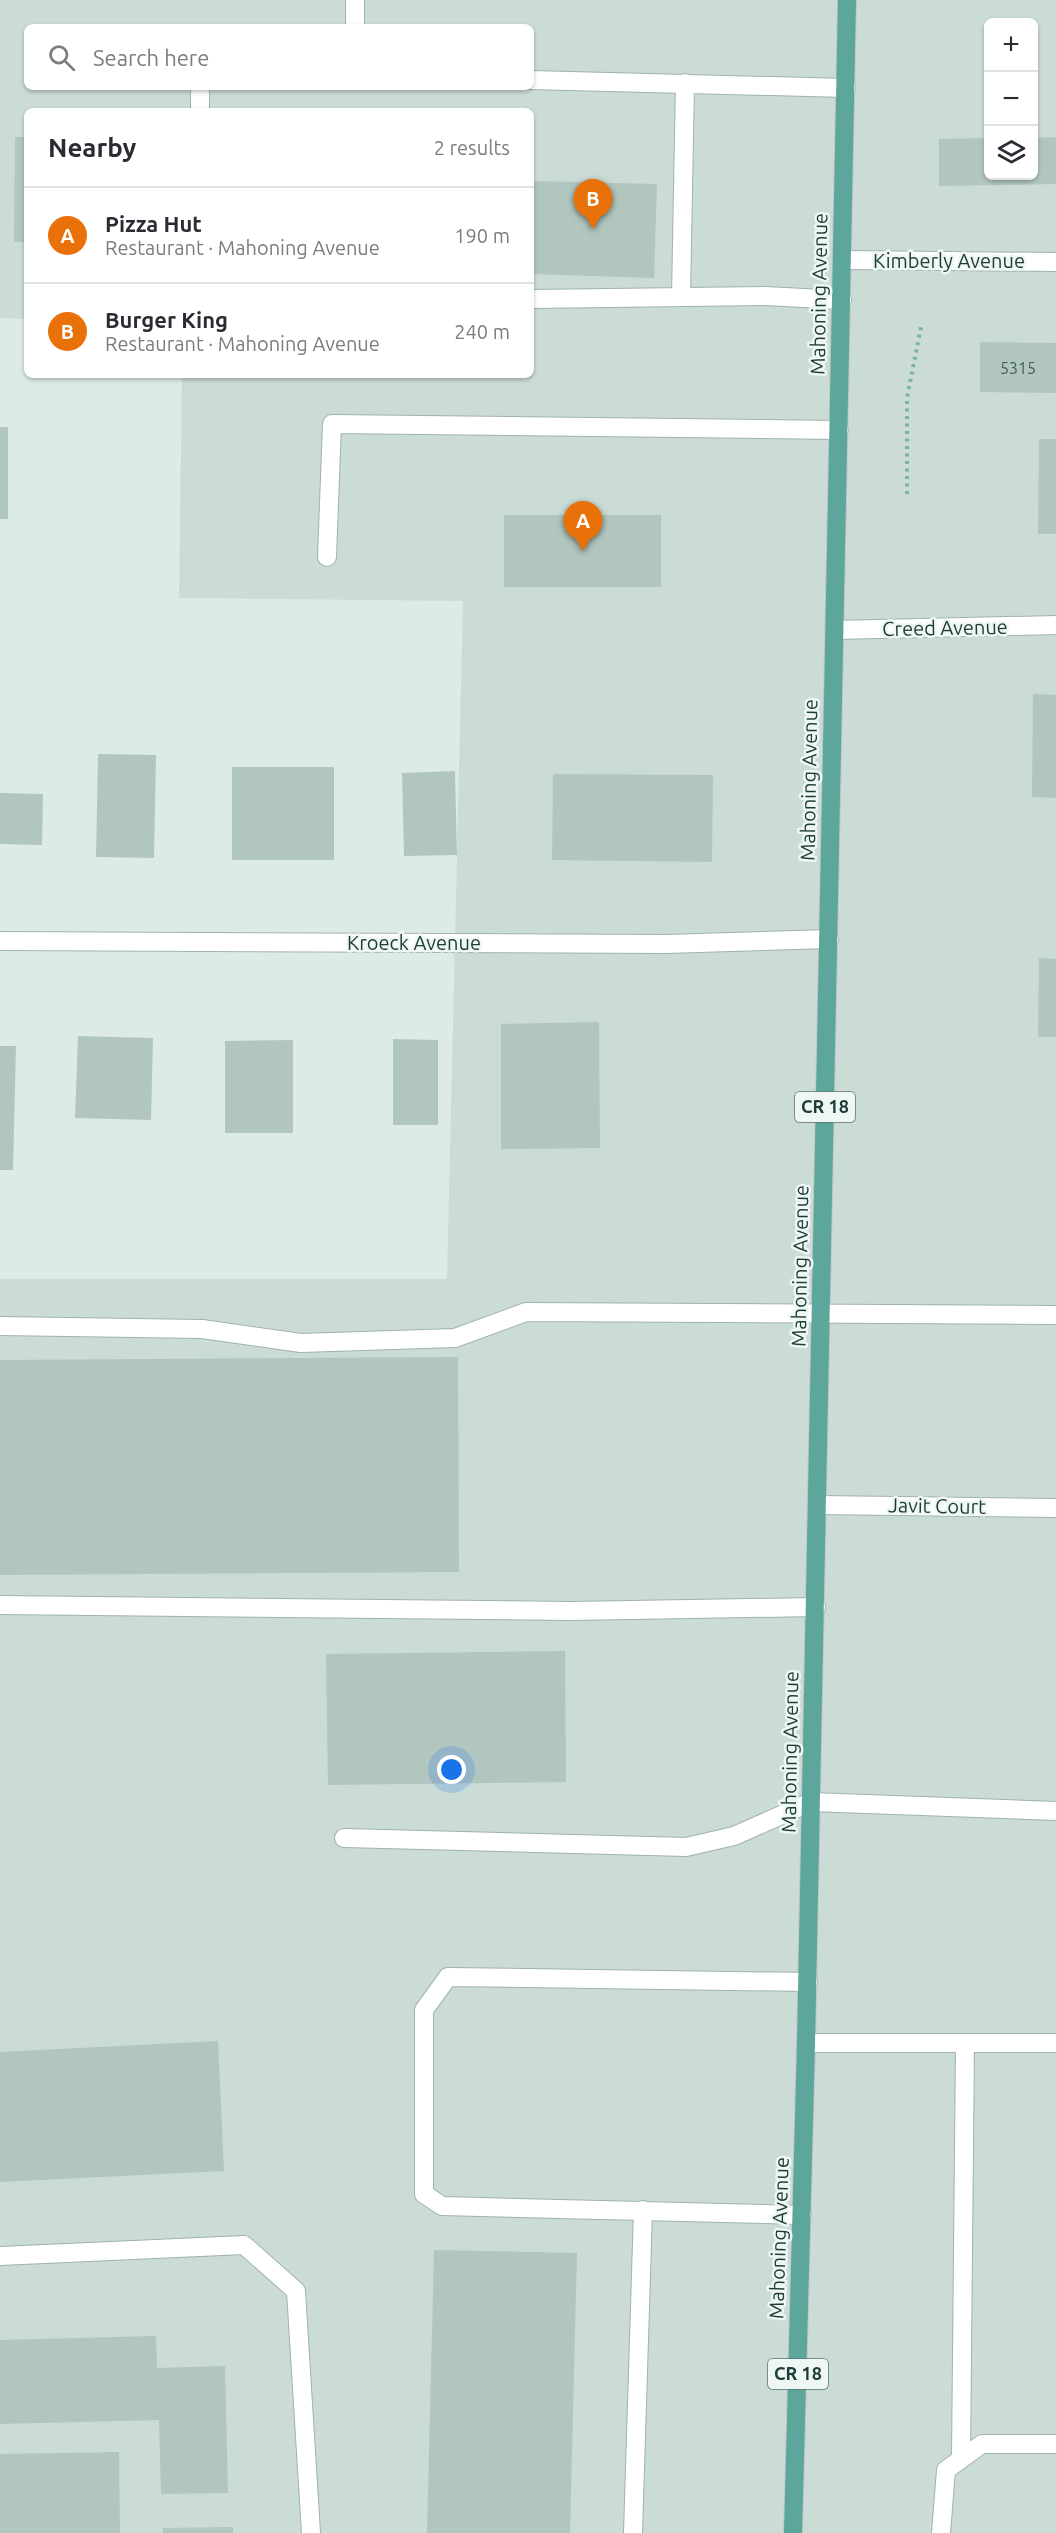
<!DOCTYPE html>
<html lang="en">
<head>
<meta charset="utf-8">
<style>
	body { margin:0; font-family:Ubuntu,sans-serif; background:#f7f7f7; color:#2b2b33 }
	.controls { position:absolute; right:18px; top:18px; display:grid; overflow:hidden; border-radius:9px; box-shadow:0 2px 4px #0004 }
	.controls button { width:54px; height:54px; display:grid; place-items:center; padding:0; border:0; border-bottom:2px solid #e1e1e2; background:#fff; color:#2b2b33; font:30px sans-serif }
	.you { position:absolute; left:452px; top:1770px; width:21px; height:21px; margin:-15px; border:4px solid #fff; border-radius:50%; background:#1a73e8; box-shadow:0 0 0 9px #1a73e833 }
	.badge { display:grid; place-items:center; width:39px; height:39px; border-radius:50%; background:#8a553c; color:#fff; font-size:20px; font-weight:700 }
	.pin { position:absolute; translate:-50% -50px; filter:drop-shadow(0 2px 3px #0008) }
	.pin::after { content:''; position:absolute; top:32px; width:21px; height:18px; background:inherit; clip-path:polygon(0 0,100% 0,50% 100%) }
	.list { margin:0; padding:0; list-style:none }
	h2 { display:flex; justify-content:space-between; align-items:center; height:78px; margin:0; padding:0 24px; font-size:26px }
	h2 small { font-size:20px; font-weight:400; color:#7c7c81 }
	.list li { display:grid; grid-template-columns:39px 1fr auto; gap:18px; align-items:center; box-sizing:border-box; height:96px; padding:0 24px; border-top:2px solid #e1e1e2 }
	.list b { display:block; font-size:22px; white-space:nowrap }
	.list p { margin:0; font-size:20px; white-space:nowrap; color:#7c7c81 }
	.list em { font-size:20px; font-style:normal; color:#7c7c81 }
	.icon { flex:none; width:33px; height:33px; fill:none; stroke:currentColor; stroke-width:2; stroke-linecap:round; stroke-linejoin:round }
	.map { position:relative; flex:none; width:1056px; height:2533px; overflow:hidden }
	.search { position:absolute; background:#fff; box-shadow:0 2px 4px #0004; left:24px; top:24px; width:510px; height:66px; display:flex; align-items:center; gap:15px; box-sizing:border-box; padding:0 21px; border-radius:9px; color:#7c7c81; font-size:22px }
	.panel { position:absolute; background:#fff; box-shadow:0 2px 4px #0004; left:24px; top:108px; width:510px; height:270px; border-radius:9px }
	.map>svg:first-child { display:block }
	.built { fill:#cbdbd5; fill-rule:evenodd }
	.building { fill:#b2c6c0 }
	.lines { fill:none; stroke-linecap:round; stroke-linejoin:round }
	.lane-casing { stroke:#a0b3ae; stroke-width:20 }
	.street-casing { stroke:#a0b3ae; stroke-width:20 }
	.primary-casing { stroke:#c0c8c7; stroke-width:20 }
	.path { stroke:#7ab2a7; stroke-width:4; stroke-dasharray:3 4.5; stroke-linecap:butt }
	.lane { stroke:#fff; stroke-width:18 }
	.street { stroke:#fff; stroke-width:18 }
	.primary { stroke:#5ca69b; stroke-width:18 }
	.labels { text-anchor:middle; stroke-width:5; stroke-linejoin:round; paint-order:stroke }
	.number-label { font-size:16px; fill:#425e59 }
	.shield { fill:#eef7f4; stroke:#5c7470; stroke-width:1.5 }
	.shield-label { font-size:18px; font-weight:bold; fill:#1d3c37 }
	.street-label { font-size:20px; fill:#1d3c37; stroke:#eef7f4 }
</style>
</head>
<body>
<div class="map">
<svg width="1056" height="2533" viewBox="0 0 1056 2533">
	<rect width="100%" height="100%" fill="#ddebe6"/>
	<path class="built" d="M0 0H1056V2533H0V1279H447L463 601 179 598 182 375H531V111H27V319L0 318ZM988 22H1034V176H988ZM27 27H531V87H27Z"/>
	<g class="building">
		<polygon points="15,137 27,137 27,242 14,242"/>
		<polygon points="1056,137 1056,184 939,186 939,139 988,138 988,176 1034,176 1034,138"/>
		<polygon points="531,181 657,184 654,278 531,274"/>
		<polygon points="980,342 1056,343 1056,393 980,392"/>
		<rect x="0" y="427" width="8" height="92"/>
		<polygon points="1039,439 1056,439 1056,534 1038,534"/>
		<rect x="504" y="515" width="157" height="72"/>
		<polygon points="1033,694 1056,695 1056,798 1032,797"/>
		<polygon points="98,754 156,755 154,858 96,857"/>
		<rect x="232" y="767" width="102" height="93"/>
		<polygon points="455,771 457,855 404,856 402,773"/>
		<polygon points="553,774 713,775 712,862 552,860"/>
		<polygon points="0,793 43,794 42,845 0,844"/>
		<polygon points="1039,958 1056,959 1056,1037 1038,1037"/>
		<polygon points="599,1022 600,1148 501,1149 501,1024"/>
		<polygon points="78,1036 153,1038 151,1120 75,1118"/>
		<polygon points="393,1039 438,1040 438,1125 393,1125"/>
		<polygon points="293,1040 293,1133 225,1133 225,1041"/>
		<polygon points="0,1046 16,1046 13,1170 0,1170"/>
		<polygon points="458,1357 459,1572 0,1575 0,1360"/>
		<polygon points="565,1651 566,1782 328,1785 326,1654"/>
		<polygon points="218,2041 224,2171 0,2182 0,2052"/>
		<polygon points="434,2250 577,2253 570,2533 427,2533"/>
		<polygon points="156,2336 157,2368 225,2366 228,2493 161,2494 159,2420 0,2424 0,2340"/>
		<polygon points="119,2452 120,2533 0,2533 0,2454"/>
		<polygon points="233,2527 233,2533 163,2533 163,2528"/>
	</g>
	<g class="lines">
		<g class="lane-casing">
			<g id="lane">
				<polyline points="355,0 355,27"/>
				<polyline points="531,80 846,88"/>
				<polyline points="200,87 200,111"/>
				<polyline points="681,297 685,83"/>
				<polyline points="531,299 765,296 842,300"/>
				<polyline points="327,557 332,424 839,430"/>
				<polyline points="0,1326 202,1329 301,1343 455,1338 526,1312 1056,1315"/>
				<polyline points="0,1605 571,1611 816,1607"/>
				<polyline points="344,1838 686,1847 734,1836 811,1802 1056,1811"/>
				<polyline points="806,2043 1056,2043"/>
				<polyline points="802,2215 442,2206 424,2194 424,2010 448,1977 808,1982"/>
				<polyline points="0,2256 244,2245 296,2291 311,2533"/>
				<polyline points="961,2459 965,2043"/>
				<polyline points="633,2533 643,2210"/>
				<polyline points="941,2533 946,2470 982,2444 1056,2444"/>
			</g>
		</g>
		<g class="street-casing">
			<g id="street">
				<polyline points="843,260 1056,262"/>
				<polyline points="835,630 1056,625"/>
				<polyline points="0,941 666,944 829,939"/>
				<polyline points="817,1505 1056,1508"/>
			</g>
		</g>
		<g class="primary-casing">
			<polyline id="primary" points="793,2533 806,2043 847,0"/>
		</g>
		<polyline class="path" points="907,494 907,398 921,327"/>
		<use href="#lane" class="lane"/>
		<use href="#street" class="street"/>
		<use href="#primary" class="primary"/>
	</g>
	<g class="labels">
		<g class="number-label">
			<text x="1018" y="374">5315</text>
		</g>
		<g class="shield">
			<rect x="795" y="1092" width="60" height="30" rx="4.5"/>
			<rect x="768" y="2359" width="60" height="30" rx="4.5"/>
		</g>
		<g class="shield-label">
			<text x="825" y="1113">CR 18</text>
			<text x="798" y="2380">CR 18</text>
		</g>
		<g class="street-label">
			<text x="949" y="268">Kimberly Avenue</text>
			<text transform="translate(819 294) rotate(-89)" y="7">Mahoning Avenue</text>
			<text transform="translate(945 628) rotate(-1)" y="7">Creed Avenue</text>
			<text transform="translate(809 780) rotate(-89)" y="7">Mahoning Avenue</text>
			<text x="414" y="950">Kroeck Avenue</text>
			<text transform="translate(800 1266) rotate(-89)" y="7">Mahoning Avenue</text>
			<text transform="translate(937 1506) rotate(1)" y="7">Javit Court</text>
			<text transform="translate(790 1752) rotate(-89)" y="7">Mahoning Avenue</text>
			<text transform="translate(779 2238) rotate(-88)" y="7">Mahoning Avenue</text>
		</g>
	</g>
</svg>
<div class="controls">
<button>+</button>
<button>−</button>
<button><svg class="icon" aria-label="layers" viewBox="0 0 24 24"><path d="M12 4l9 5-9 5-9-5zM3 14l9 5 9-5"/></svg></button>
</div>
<div class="you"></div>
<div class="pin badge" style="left:583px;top:551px;background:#e8710a">A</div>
<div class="pin badge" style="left:593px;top:229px;background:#e8710a">B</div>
<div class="search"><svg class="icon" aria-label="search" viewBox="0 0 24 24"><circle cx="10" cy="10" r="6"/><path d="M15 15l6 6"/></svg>Search here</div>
<section class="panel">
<h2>Nearby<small>2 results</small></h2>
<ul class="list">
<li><span class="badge" style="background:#e8710a">A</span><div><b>Pizza Hut</b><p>Restaurant · Mahoning Avenue</p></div><em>190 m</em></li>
<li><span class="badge" style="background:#e8710a">B</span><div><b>Burger King</b><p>Restaurant · Mahoning Avenue</p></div><em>240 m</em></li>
</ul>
</section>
</div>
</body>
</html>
